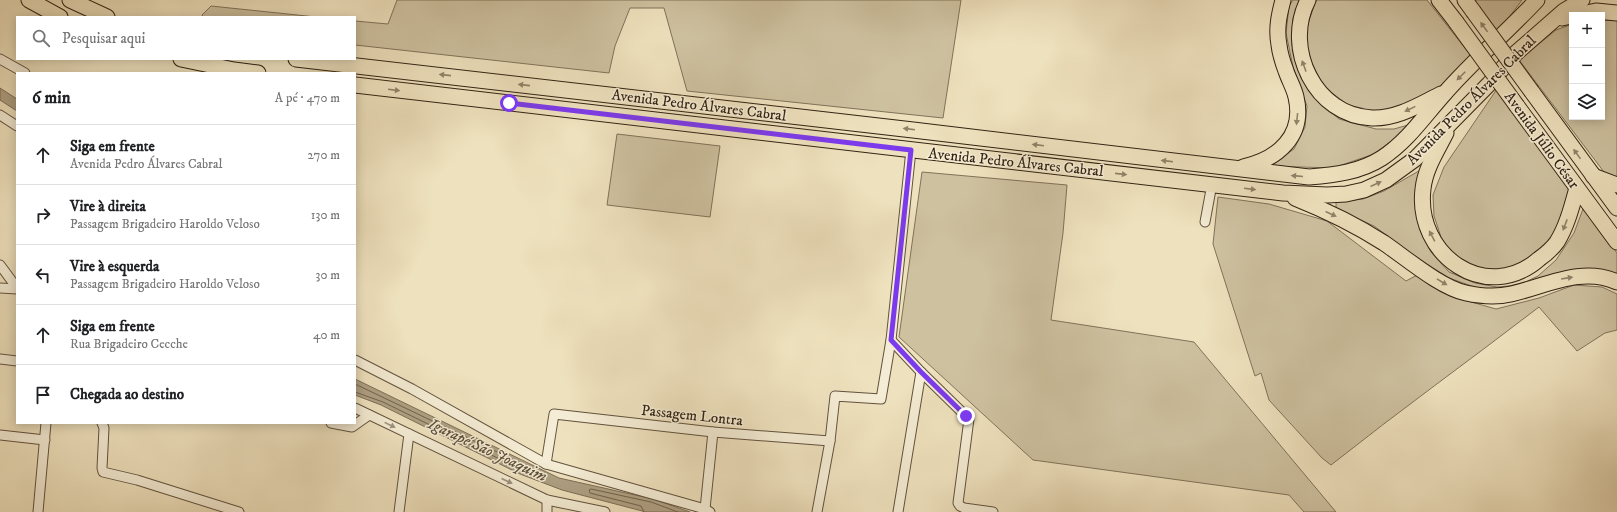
<!DOCTYPE html>
<html lang="pt">
<head>
<meta charset="utf-8">
<style>
	body { margin:0; font-family:"IM FELL DW Pica",serif; background:#f2f2f2; color:#202124 }
	.controls { position:absolute; right:12px; top:12px; display:grid; overflow:hidden; border-radius:0px; box-shadow:0 2px 10px #0003 }
	.controls button { width:36px; height:36px; display:grid; place-items:center; padding:0; border:0; border-bottom:1px solid #e0e0e0; background:#fff; color:#202124; font:20px sans-serif }
	.stop { position:absolute; width:12px; height:12px; margin:-9px; border:3px solid #7c3aed; border-radius:50%; background:#fff }
	.stop.end { background:#7c3aed; border-color:#fff; box-shadow:0 1px 4px #0008 }
	.list { margin:0; padding:0; list-style:none }
	h2 { display:flex; justify-content:space-between; align-items:center; height:52px; margin:0; padding:0 16px; font-size:17px }
	h2 small { font-size:13px; font-weight:400; color:#757577 }
	.list li { display:grid; grid-template-columns:26px 1fr auto; gap:12px; align-items:center; box-sizing:border-box; height:60px; padding:0 16px; border-top:1px solid #e0e0e0 }
	.list b { display:block; font-size:15px; white-space:nowrap }
	.list p { margin:0; font-size:13px; white-space:nowrap; color:#757577 }
	.list em { font-size:13px; font-style:normal; color:#757577 }
	.icon { flex:none; width:22px; height:22px; fill:none; stroke:currentColor; stroke-width:2; stroke-linecap:round; stroke-linejoin:round }
	.map { position:relative; flex:none; width:1617px; height:512px; overflow:hidden }
	.search { position:absolute; background:#fff; box-shadow:0 2px 10px #0003; left:16px; top:16px; width:340px; height:44px; display:flex; align-items:center; gap:10px; box-sizing:border-box; padding:0 14px; border-radius:0px; color:#757577; font-size:15px }
	.panel { position:absolute; background:#fff; box-shadow:0 2px 10px #0003; left:16px; top:72px; width:340px; height:352px; border-radius:0px }
	.map>svg:first-child { display:block }
	.green { fill:#cec1a0; stroke:#80725a }
	.water { fill:#aea083; stroke:#7d6e56 }
	.lines { fill:none; stroke-linecap:round; stroke-linejoin:round }
	.shore { stroke:#70624b; stroke-width:1 }
	.minor-casing { stroke:#62523e; stroke-width:11 }
	.primary-casing { stroke:#332313; stroke-width:17 }
	.minor { stroke:#f4ecd4; stroke-width:9 }
	.primary { stroke:#eee1bd; stroke-width:15 }
	.primary-bridge-casing { stroke:#332313; stroke-width:17; stroke-linecap:butt }
	.primary-bridge { stroke:#eee1bd; stroke-width:15 }
	.oneway { fill:#908268 }
	.oneway2 { fill:#9d927d }
	.route { stroke:#7c3aed; stroke-width:5 }
	.labels { text-anchor:middle; stroke-width:3; stroke-linejoin:round; paint-order:stroke }
	.street-label { font-size:15px; fill:#332313; stroke:#f4ecd4 }
	.water-label { font-size:16px; font-style:italic; fill:#5e4f3a; stroke:#f4ecd4 }
</style>
</head>
<body>
<div class="map">
<svg width="1617" height="512" viewBox="0 0 1617 512">
	<rect width="100%" height="100%" fill="#eee1bd"/>
	<filter id="stains"><feTurbulence type="fractalNoise" baseFrequency=".005" numOctaves="4"/><feColorMatrix values="0 0 0 0 .2 0 0 0 0 .09 0 0 0 0 .02 0 0 0 .5 -.17"/></filter>
	<radialGradient id="worn" r=".72"><stop offset=".6" stop-color="#630" stop-opacity="0"/><stop offset="1" stop-color="#630" stop-opacity=".3"/></radialGradient>
	<g class="green">
		<polygon points="397,0 961,0 943,118 687,91 664,8 630,8 615,46 609,73 355,45 355,21 388,24"/>
		<polygon points="1293,0 1300,0 1293,18 1292,45 1301,78 1321,104 1339,119 1376,129 1394,129 1415,123 1374,154 1333,168 1269,166 1294,149 1305,127 1307,106 1293,67 1286,33 1289,6"/>
		<polygon points="1317,0 1427,0 1472,57 1434,92 1400,109 1375,111 1348,105 1323,86 1312,63 1304,36 1315,3"/>
		<polygon points="1474,0 1522,0 1498,32"/>
		<polygon points="211,6 316,17 203,17 202,15"/>
		<polygon points="1602,20 1617,20 1617,178 1604,172 1519,60 1556,30 1572,24 1572,117 1602,117"/>
		<polygon points="1497,89 1571,192 1560,227 1549,245 1525,264 1496,272 1474,266 1451,255 1441,237 1434,216 1433,195 1444,167"/>
		<polygon points="617,134 720,146 710,217 607,205"/>
		<polygon points="1424,168 1422,232 1431,252 1449,272 1475,283 1497,287 1519,285 1538,276 1556,260 1574,233 1583,209 1617,253 1617,275 1483,290 1449,278 1416,257 1374,226 1336,209 1336,202 1363,199 1384,191"/>
		<polygon points="922,172 1067,185 1063,233 1051,320 1194,342 1336,512 1304,512 1289,495 1033,460 899,337"/>
		<path d="M1218 197 1269 204 1327 221 1406 281 1419 274 1450 296 1496 309 1539 298 1574 285 1602 287 1617 294V330L1605 333 1577 351 1539 307C1470 360 1399 411 1331 465L1322 458 1269 400 1261 373 1255 376 1213 244Z"/>
	</g>
	<g class="water">
		<polygon points="0,88 17,99 17,111 0,100"/>
		<polygon points="355,379 559,478 653,499 690,512 646,512 562,490 520,474 381,405 355,395"/>
	</g>
	<g class="lines">
		<g class="shore">
			<polyline points="355,384 539,472 540,475 537,476 522,470 383,402 355,392"/>
			<polyline points="644,512 641,506 590,493 589,490 591,489 651,502 678,512"/>
		</g>
		<g class="minor-casing">
			<g id="minor">
				<polyline points="0,59 25,73"/>
				<polyline points="0,115 17,126"/>
				<polyline points="1205,222 1212,184"/>
				<polyline points="0,265 17,288"/>
				<polyline points="0,288 17,289"/>
				<polyline points="891,340 921,372 969,419 958,503 960,506 964,508 993,512"/>
				<polyline points="0,359 17,361"/>
				<polyline points="355,360 412,389 546,464 705,509 710,512"/>
				<polyline points="355,408 547,500 605,512"/>
				<polyline points="102,423 104,428 102,468 103,472 137,480 239,512"/>
				<polyline points="331,423 352,427 369,415"/>
				<polyline points="0,435 45,440"/>
				<polyline points="546,464 554,414 713,432 830,441"/>
				<polyline points="705,509 713,432"/>
				<polyline points="38,512 46,423"/>
				<polyline points="399,512 409,434"/>
				<polyline points="547,512 547,500"/>
				<polyline points="817,512 830,441 835,396 881,399 891,340 911,150"/>
				<polyline points="898,512 921,372"/>
			</g>
		</g>
		<g class="primary-casing">
			<g id="primary">
				<polyline points="29,0 60,17"/>
				<polyline points="70,0 107,17"/>
				<path d="M1308 0C1283 48 1315 116 1372 118 1397 119 1419 105 1441 94"/>
				<polyline points="1439,0 1456,22"/>
				<polyline points="1465,0 1473,11"/>
				<polyline points="1562,18 1596,11 1617,13"/>
				<polyline points="181,59 234,70 258,73"/>
				<path d="M296 59 913 130 1309 177C1335 175 1360 172 1382 158 1408 141 1425 115 1445 93 1474 60 1507 32 1537 0"/>
				<polyline points="355,85 1283,193 1327,195 1346,194 1364,190 1386,180 1415,159 1489,84 1516,53 1564,11 1582,0"/>
				<polyline points="1532,92 1617,208"/>
				<polyline points="1517,106 1617,242"/>
				<path d="M1446 133C1437 151 1425 169 1423 189 1415 255 1486 305 1539 259 1546 254 1552 249 1557 242 1567 226 1572 206 1577 188"/>
				<path d="M1243 167C1278 159 1305 136 1296 97 1294 88 1289 80 1286 71 1283 63 1280 54 1279 45 1276 29 1279 15 1283 0"/>
				<polyline points="1593,176 1617,185"/>
				<path d="M1295 198C1325 210 1356 225 1384 243 1406 258 1441 288 1466 293 1480 296 1498 297 1511 294 1546 286 1582 266 1617 282"/>
			</g>
		</g>
		<use href="#minor" class="minor"/>
		<use href="#primary" class="primary"/>
		<g class="primary-bridge-casing">
			<g id="primary-bridge">
				<polyline points="1473,11 1532,92"/>
				<polyline points="1456,22 1517,106"/>
			</g>
		</g>
		<use href="#primary-bridge" class="primary-bridge"/>
	</g>
	<defs><path id="oneway-solid" d="M-6-.8H1V-3.2L6.5 0L1 3.2V.8H-6Z"/></defs>
	<g class="oneway">
		<use href="#oneway-solid" transform="translate(1484 27) rotate(-126)"/>
		<use href="#oneway-solid" transform="translate(1304 66) rotate(-110)"/>
		<use href="#oneway-solid" transform="translate(445 75) rotate(-174)"/>
		<use href="#oneway-solid" transform="translate(1461 76) rotate(135)"/>
		<use href="#oneway-solid" transform="translate(524 85) rotate(-174)"/>
		<use href="#oneway-solid" transform="translate(394 90) rotate(7)"/>
		<use href="#oneway-solid" transform="translate(1410 109) rotate(154)"/>
		<use href="#oneway-solid" transform="translate(1297 119) rotate(96)"/>
		<use href="#oneway-solid" transform="translate(909 129) rotate(-173)"/>
		<use href="#oneway-solid" transform="translate(1038 145) rotate(-173)"/>
		<use href="#oneway-solid" transform="translate(1577 154) rotate(-126)"/>
		<use href="#oneway-solid" transform="translate(1167 161) rotate(-173)"/>
		<use href="#oneway-solid" transform="translate(1121 174) rotate(6)"/>
		<use href="#oneway-solid" transform="translate(1297 176) rotate(-175)"/>
		<use href="#oneway-solid" transform="translate(1376 184) rotate(-24)"/>
		<use href="#oneway-solid" transform="translate(1250 189) rotate(7)"/>
		<use href="#oneway-solid" transform="translate(1331 214) rotate(25)"/>
		<use href="#oneway-solid" transform="translate(1565 225) rotate(111)"/>
		<use href="#oneway-solid" transform="translate(1432 236) rotate(-118)"/>
		<use href="#oneway-solid" transform="translate(1567 278) rotate(-9)"/>
		<use href="#oneway-solid" transform="translate(1442 282) rotate(31)"/>
	</g>
	<g class="oneway2">
		<use href="#oneway-solid" transform="translate(390 425) rotate(26)"/>
		<use href="#oneway-solid" transform="translate(507 481) rotate(25)"/>
	</g>
	<g class="lines">
		<polyline class="route" points="509,103 911,150 891,340 921,372 966,416"/>
	</g>
	<g class="labels">
		<g class="street-label">
			<text transform="translate(1471 100) rotate(-45)" y="5">Avenida Pedro Álvares Cabral</text>
			<text transform="translate(699 105) rotate(7)" y="5">Avenida Pedro Álvares Cabral</text>
			<text transform="translate(1542 140) rotate(54)" y="5">Avenida Júlio César</text>
			<text transform="translate(1016 162) rotate(6)" y="5">Avenida Pedro Álvares Cabral</text>
			<text transform="translate(692 415) rotate(6)" y="5">Passagem Lontra</text>
		</g>
		<g class="water-label">
			<text transform="translate(488 449) rotate(25)" y="6">Igarapé São Joaquim</text>
		</g>
	</g>
	<rect width="100%" height="100%" filter="url(#stains)"/>
	<rect width="100%" height="100%" fill="url(#worn)"/>
</svg>
<div class="controls">
<button>+</button>
<button>−</button>
<button><svg class="icon" aria-label="layers" viewBox="0 0 24 24"><path d="M12 4l9 5-9 5-9-5zM3 14l9 5 9-5"/></svg></button>
</div>
<div class="stop" style="left:509px;top:103px"></div>
<div class="stop end" style="left:966px;top:416px"></div>
<div class="search"><svg class="icon" aria-label="search" viewBox="0 0 24 24"><circle cx="10" cy="10" r="6"/><path d="M15 15l6 6"/></svg>Pesquisar aqui</div>
<section class="panel">
<h2>6 min<small>A pé · 470 m</small></h2>
<ul class="list">
<li><svg class="icon" aria-label="ahead" viewBox="0 0 24 24"><path d="M12 20V5M6 11l6-6 6 6"/></svg><div><b>Siga em frente</b><p>Avenida Pedro Álvares Cabral</p></div><em>270 m</em></li>
<li><svg class="icon" aria-label="right" viewBox="0 0 24 24"><path d="M7 20v-9h11M14 6l5 5-5 5"/></svg><div><b>Vire à direita</b><p>Passagem Brigadeiro Haroldo Veloso</p></div><em>130 m</em></li>
<li><svg class="icon" aria-label="left" viewBox="0 0 24 24"><path d="M17 20v-9H6M10 6l-5 5 5 5"/></svg><div><b>Vire à esquerda</b><p>Passagem Brigadeiro Haroldo Veloso</p></div><em>30 m</em></li>
<li><svg class="icon" aria-label="ahead" viewBox="0 0 24 24"><path d="M12 20V5M6 11l6-6 6 6"/></svg><div><b>Siga em frente</b><p>Rua Brigadeiro Cecche</p></div><em>40 m</em></li>
<li><svg class="icon" aria-label="arrive" viewBox="0 0 24 24"><path d="M6 21V4h12l-3 4 3 4H6"/></svg><div><b>Chegada ao destino</b></div></li>
</ul>
</section>
</div>
</body>
</html>
